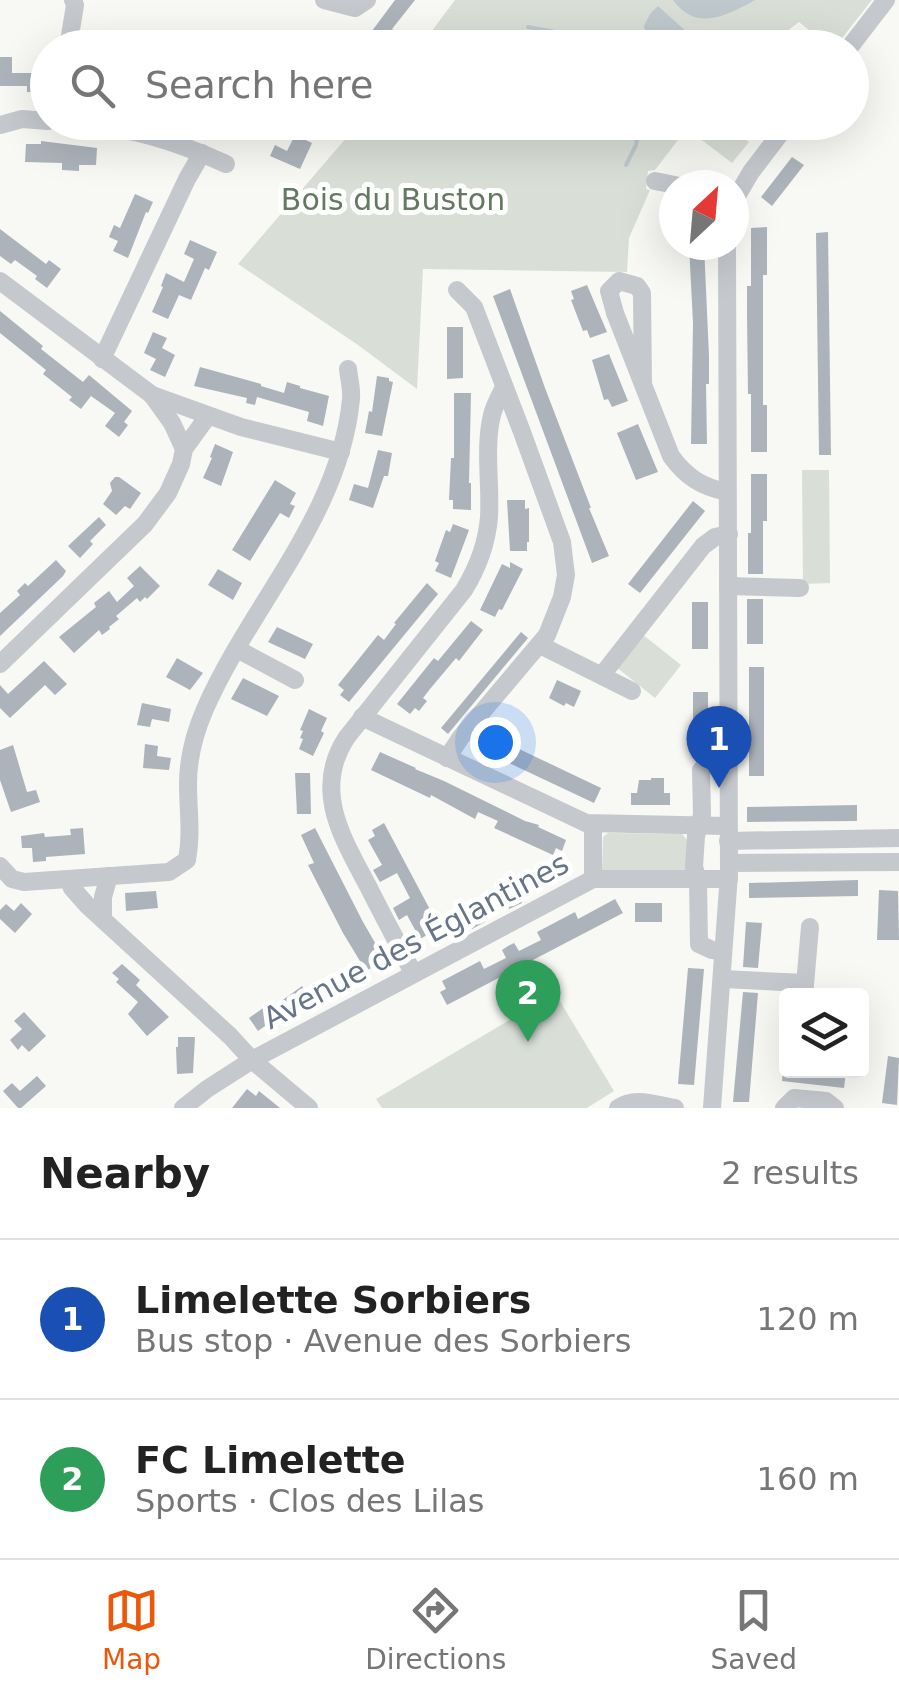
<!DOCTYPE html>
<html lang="en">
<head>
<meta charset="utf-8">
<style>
	body { margin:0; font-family:"DejaVu Sans",sans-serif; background:#f2f2f2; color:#222 }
	.controls { position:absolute; right:30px; bottom:30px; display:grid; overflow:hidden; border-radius:10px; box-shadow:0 10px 40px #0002 }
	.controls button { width:90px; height:90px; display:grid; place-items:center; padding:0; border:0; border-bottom:2px solid #e0e0e0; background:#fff; color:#222; font:50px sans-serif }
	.compass { position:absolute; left:659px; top:170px; width:90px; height:90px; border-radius:50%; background:#fff; box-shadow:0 10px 40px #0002; rotate:26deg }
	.you { position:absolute; left:495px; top:742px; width:35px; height:35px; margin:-25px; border:8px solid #fff; border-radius:50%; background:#1a73e8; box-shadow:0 0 0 15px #1a73e833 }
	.badge { display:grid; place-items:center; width:65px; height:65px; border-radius:50%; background:#ea580c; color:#fff; font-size:32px; font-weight:700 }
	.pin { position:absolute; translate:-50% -82px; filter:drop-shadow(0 2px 5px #0008) }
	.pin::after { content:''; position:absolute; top:52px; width:35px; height:30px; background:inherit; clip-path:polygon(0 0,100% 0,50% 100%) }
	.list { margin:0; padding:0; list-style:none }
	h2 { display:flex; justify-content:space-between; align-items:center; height:130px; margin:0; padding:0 40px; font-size:42px }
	h2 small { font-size:32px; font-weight:400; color:#767676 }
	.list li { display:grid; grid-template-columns:65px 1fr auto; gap:30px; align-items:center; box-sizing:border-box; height:160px; padding:0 40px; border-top:2px solid #e0e0e0 }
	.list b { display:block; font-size:38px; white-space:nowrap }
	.list p { margin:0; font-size:32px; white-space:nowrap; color:#767676 }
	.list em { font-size:32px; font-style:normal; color:#767676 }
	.icon { flex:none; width:55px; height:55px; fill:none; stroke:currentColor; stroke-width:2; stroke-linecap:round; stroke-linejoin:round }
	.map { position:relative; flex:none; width:899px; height:1108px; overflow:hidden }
	.search { position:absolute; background:#fff; box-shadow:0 10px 40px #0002; left:30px; right:30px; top:30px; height:110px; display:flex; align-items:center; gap:25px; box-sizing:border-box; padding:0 35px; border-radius:55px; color:#767676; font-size:38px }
	.sheet { height:450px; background:#fff }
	nav { display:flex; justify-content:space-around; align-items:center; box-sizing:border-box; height:140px; border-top:2px solid #e0e0e0; background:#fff; font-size:28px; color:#767676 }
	nav a { display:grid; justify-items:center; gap:5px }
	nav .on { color:#ea580c }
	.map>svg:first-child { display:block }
	.green { fill:#d9dfd6 }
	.water { fill:#bec8cd }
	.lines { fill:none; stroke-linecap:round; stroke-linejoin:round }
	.stream { stroke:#bec8cd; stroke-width:4 }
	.building { fill:#acb3ba }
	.minor { stroke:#c5c8cc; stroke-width:18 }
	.labels { text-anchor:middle; stroke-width:10; stroke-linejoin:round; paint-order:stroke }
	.park-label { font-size:30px; fill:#647862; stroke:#fff }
	.street-label { font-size:30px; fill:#677586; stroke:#fff }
</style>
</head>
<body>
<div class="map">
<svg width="899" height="1108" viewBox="0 0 899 1108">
	<rect width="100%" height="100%" fill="#f8f8f5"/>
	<g class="green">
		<polygon points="455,0 872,0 835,47 830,47 799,22 766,47 419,48"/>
		<polygon points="359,123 691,123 655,170 648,171 646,189 650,190 629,238 627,272 423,269 417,389 358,345 238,264"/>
		<polygon points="697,123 723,123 749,142 732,163 690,131"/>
		<polygon points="802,470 829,470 830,583 803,584"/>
		<polygon points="642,634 681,665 655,698 616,667"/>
		<polygon points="608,833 682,834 687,840 686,870 605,873 602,870 603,837"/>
		<polygon points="555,993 614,1091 587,1108 382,1108 376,1099"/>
	</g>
	<g class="water">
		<path d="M673 0H755C726 16 696 32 673 0Z"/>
		<polygon points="658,6 689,34 676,42 656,45 646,35 644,26 650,14"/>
	</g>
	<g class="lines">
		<g class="stream">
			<path d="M528 27C551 31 574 35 596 41 610 44 625 42 638 48"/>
			<polyline points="626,165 636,145 640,122"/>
		</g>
	</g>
	<g class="building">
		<polygon points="395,0 415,0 392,29 396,32 387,43 372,31"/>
		<polygon points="0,57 12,57 12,73 46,73 46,92 27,92 27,86 0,86"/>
		<polygon points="295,135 312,143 300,169 270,156 275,145 287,151"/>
		<polygon points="41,141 97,148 96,165 79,165 79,171 62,170 62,163 25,162 26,144 41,144"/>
		<polygon points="792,157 804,165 772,206 761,197"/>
		<polygon points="135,194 153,202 148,213 146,212 128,258 113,251 118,241 109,237 114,225 120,228"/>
		<polygon points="767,227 767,275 763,275 763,405 767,405 767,452 751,452 751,394 748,394 747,316 747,286 751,286 751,228"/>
		<polygon points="0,229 46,264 49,260 61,269 47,288 35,279 37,276 15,260 11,264 0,256"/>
		<polygon points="828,232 831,455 819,455 816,233"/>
		<polygon points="190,240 217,252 209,270 205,268 191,300 179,295 168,319 152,312 163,287 161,286 166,273 184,282 194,259 184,254"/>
		<polygon points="689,245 704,245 709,356 709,384 706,384 707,444 691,444 693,323"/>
		<polygon points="587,285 607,332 590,338 587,330 583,331 571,300 574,299 571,291"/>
		<polygon points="510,289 545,388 591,508 589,508 609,556 592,563 493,296"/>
		<polygon points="0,311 43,346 41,349 83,382 89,375 132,411 124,422 128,425 119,437 105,426 115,413 91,396 81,409 69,400 72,397 43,374 46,370 0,333"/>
		<polygon points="447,327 463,327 463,378 447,379"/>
		<polygon points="153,332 167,338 162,348 175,355 165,377 150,370 156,359 144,353"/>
		<polygon points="609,354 628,401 612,407 608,399 604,400 592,360"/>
		<polygon points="200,367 261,384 261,386 284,393 287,382 300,386 300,388 329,396 323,426 307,421 309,412 257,397 255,405 246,403 247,398 194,386"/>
		<polygon points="377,376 389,378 389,381 393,382 382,436 365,433 369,411 372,412"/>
		<polygon points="454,393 471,393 469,483 471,483 471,510 453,509 453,500 449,500 451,458 454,458"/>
		<polygon points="638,424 658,472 636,480 617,433"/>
		<polygon points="215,444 233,452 221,486 203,478 212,458 210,457"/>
		<polygon points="378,450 392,453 388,476 384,476 373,508 349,500 354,484 368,488"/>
		<polygon points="751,474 767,474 767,521 763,521 763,574 748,574 748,533 751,533"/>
		<polygon points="115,477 119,477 141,493 130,509 125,506 116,515 103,504 112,491 110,483"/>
		<polygon points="275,480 296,493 290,504 295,506 289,518 280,513 250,561 232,550"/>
		<polygon points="507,500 525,500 525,509 529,508 529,542 527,542 527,551 510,551"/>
		<polygon points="693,501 705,511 640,593 628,584"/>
		<polygon points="99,517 106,525 90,541 93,544 80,558 68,546"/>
		<polygon points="453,524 469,530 451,578 435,571 439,563 435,561 446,530 450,532"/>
		<polygon points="56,560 66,571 63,576 0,636 0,613 20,595 17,591 25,583 28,586"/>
		<polygon points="510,562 523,569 502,610 499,609 495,617 480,610 502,564 510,568"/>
		<polygon points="140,566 160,586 147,599 145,597 140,602 137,598 116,616 119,619 109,627 110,629 102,635 99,630 74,653 59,637 96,607 94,603 109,591 117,602 134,586 127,578"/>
		<polygon points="218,569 242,583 233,600 208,585"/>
		<polygon points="427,583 438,594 349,702 340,695 344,690 338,685 378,635 384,640 396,624 394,623"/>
		<rect x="747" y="599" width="16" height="45"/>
		<rect x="692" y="602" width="16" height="47"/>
		<polygon points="471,621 483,630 459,661 456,658 430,689 423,698 427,701 419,711 415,708 410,714 397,704 434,658 438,661"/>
		<polygon points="277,627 313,644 305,659 268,642"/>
		<polygon points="521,632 528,638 448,734 441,728"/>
		<polygon points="177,658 203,673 190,690 166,677"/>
		<polygon points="44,661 67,684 55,695 45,685 10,718 0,708 0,685 8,694"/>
		<rect x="749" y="667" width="15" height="109"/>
		<polygon points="243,678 279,696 267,716 231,699"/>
		<polygon points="557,680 581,691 574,707 566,703 564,706 549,698"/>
		<rect x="693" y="692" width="15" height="47"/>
		<polygon points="142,703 171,709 169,722 152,719 150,727 137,725"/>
		<polygon points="309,709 327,718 321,731 324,733 313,756 299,749 303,739 300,738 303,731 300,730"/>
		<polygon points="496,738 601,788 594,803 488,753"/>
		<polygon points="145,744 158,746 157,756 171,758 169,770 143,768"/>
		<polygon points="13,745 27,792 36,790 40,802 11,812 0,780 0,750"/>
		<polygon points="380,752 416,768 415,769 444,781 525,821 539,825 538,827 566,840 562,851 556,848 553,855 494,828 498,821 478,812 475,819 431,795 430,798 371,770"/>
		<polygon points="295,773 310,773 311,814 297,814"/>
		<polygon points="651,778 664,778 664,793 670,793 670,805 631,805 631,793 637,793 639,780 651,780"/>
		<polygon points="857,805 857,821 747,822 747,807"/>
		<polygon points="384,823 443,934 431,941 427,935 420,939 407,915 399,920 393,908 410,898 397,873 380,882 373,870 382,865 368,840 375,836 372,830"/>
		<polygon points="83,828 85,854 46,857 46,861 33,862 32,848 22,848 21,836 44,833 45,837 71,835 70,829"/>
		<polygon points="315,828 363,922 385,960 366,971 343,933 308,865 314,863 301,835"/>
		<polygon points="517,878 524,892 518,895 522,903 509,909 505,902 480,914 485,922 472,929 468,921 462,924 455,911"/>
		<polygon points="858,880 858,896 749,898 749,883"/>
		<polygon points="879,890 898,891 899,940 877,940"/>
		<polygon points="156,891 158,908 126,911 125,893"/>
		<polygon points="615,899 623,913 447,1005 440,992 446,989 442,981 480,961 484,969 506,958 502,950 508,946 514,943 519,951 541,940 537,932 575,912 578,919"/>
		<polygon points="21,903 32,914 15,933 0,919 0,910 6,904 14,911"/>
		<rect x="635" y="903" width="27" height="19"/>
		<polygon points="746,922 762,923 758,968 743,967"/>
		<polygon points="122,964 140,980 136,985 169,1017 147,1036 128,1014 138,1002 116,982 119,979 112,973"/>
		<polygon points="688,968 704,969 694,1085 678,1084"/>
		<polygon points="302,986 311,999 292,1012 289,1009 258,1031 249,1018 266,1006 269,1010"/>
		<polygon points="743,992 758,993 749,1102 733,1102"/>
		<polygon points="24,1012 46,1036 29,1052 22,1045 18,1050 10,1040 22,1029 14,1021"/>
		<polygon points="178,1037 195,1037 193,1073 177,1074 176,1047 178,1047"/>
		<polygon points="888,1056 899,1058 897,1105 882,1103"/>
		<polygon points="783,1070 846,1072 844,1088 782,1081"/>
		<polygon points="37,1076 46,1086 21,1108 18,1108 3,1091 12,1083 20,1091"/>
		<polygon points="247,1089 256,1096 259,1091 280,1108 232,1108"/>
	</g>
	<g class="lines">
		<g class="minor">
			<polyline points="324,0 355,8 367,0"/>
			<polyline points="68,48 75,5 73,0"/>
			<polyline points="849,48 886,0"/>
			<path d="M73 122C134 129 171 139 226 164"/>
			<polyline points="0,125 22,119 48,121"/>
			<polyline points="655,181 675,185"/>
			<polyline points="734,201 751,172 789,122"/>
			<polyline points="0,281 152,395 241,427 341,452"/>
			<polyline points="102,359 187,179 202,153"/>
			<path d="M643 385 642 293 637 286 619 281 609 291 615 313 671 456C686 477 702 487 727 492"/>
			<polyline points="152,395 172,423 184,449"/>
			<polyline points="728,586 800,588"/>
			<polyline points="540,645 632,691"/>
			<polyline points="237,649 295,680"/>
			<polyline points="0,664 145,524 168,493 181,464 184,449 208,416"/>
			<polyline points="602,675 703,546 715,537 729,534"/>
			<polyline points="362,717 586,823 728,826"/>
			<polyline points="447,758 461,737 547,635 562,597 566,575 562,542 522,432 474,307 457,290"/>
			<polyline points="593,824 593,879"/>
			<polyline points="728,841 899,838"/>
			<polyline points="729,863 899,862"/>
			<path d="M0 866 12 879 24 882 169 872 187 860C192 834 188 810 188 784 188 759 195 732 205 709 251 604 340 516 351 399 352 389 349 379 348 369"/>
			<polyline points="69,880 72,888 87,905 230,1036 252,1060 309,1108"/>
			<polyline points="103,917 103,897 109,876"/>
			<polyline points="723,951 712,950 699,944 698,879 694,867 696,836 702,815 701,770 709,762 728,754"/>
			<path d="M413 973C399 945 384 918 370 890 344 840 311 791 347 737L464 590C478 567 487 543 489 517 491 484 484 448 492 415 494 406 500 396 504 387"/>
			<polyline points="723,979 805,983"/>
			<polyline points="804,996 810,927"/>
			<polyline points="183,1108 207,1089 252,1060 593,879 729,879"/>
			<path d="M618 1108C635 1096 656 1105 675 1108"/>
			<polyline points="712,1108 729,874 727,245"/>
			<polyline points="784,1108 794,1098 826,1101 835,1108"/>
		</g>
	</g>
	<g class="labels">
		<g class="park-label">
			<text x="393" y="210">Bois du Buston</text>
		</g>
		<g class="street-label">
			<text transform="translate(416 941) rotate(-28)" y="10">Avenue des Églantines</text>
		</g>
	</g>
</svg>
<div class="controls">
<button><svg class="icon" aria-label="layers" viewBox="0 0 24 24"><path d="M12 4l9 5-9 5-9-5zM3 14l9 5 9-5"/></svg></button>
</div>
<svg class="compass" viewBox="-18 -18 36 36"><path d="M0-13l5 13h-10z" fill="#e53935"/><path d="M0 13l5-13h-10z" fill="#767676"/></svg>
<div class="you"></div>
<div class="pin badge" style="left:719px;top:788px;background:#1a4fb4">1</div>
<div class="pin badge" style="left:528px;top:1042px;background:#2e9e5b">2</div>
<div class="search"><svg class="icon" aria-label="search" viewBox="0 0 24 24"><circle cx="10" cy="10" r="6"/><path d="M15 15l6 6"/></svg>Search here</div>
</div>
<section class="sheet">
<h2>Nearby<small>2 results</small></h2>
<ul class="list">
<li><span class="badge" style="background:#1a4fb4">1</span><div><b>Limelette Sorbiers</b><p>Bus stop · Avenue des Sorbiers</p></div><em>120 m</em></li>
<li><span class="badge" style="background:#2e9e5b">2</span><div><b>FC Limelette</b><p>Sports · Clos des Lilas</p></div><em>160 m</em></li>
</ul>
</section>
<nav>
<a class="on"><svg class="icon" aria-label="map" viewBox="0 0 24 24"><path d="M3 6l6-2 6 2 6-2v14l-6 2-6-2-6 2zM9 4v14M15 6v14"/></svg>Map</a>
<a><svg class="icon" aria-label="directions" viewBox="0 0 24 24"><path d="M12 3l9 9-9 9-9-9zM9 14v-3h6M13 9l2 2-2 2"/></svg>Directions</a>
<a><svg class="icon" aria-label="saved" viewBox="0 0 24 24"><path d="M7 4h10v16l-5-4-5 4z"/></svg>Saved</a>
</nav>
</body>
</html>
